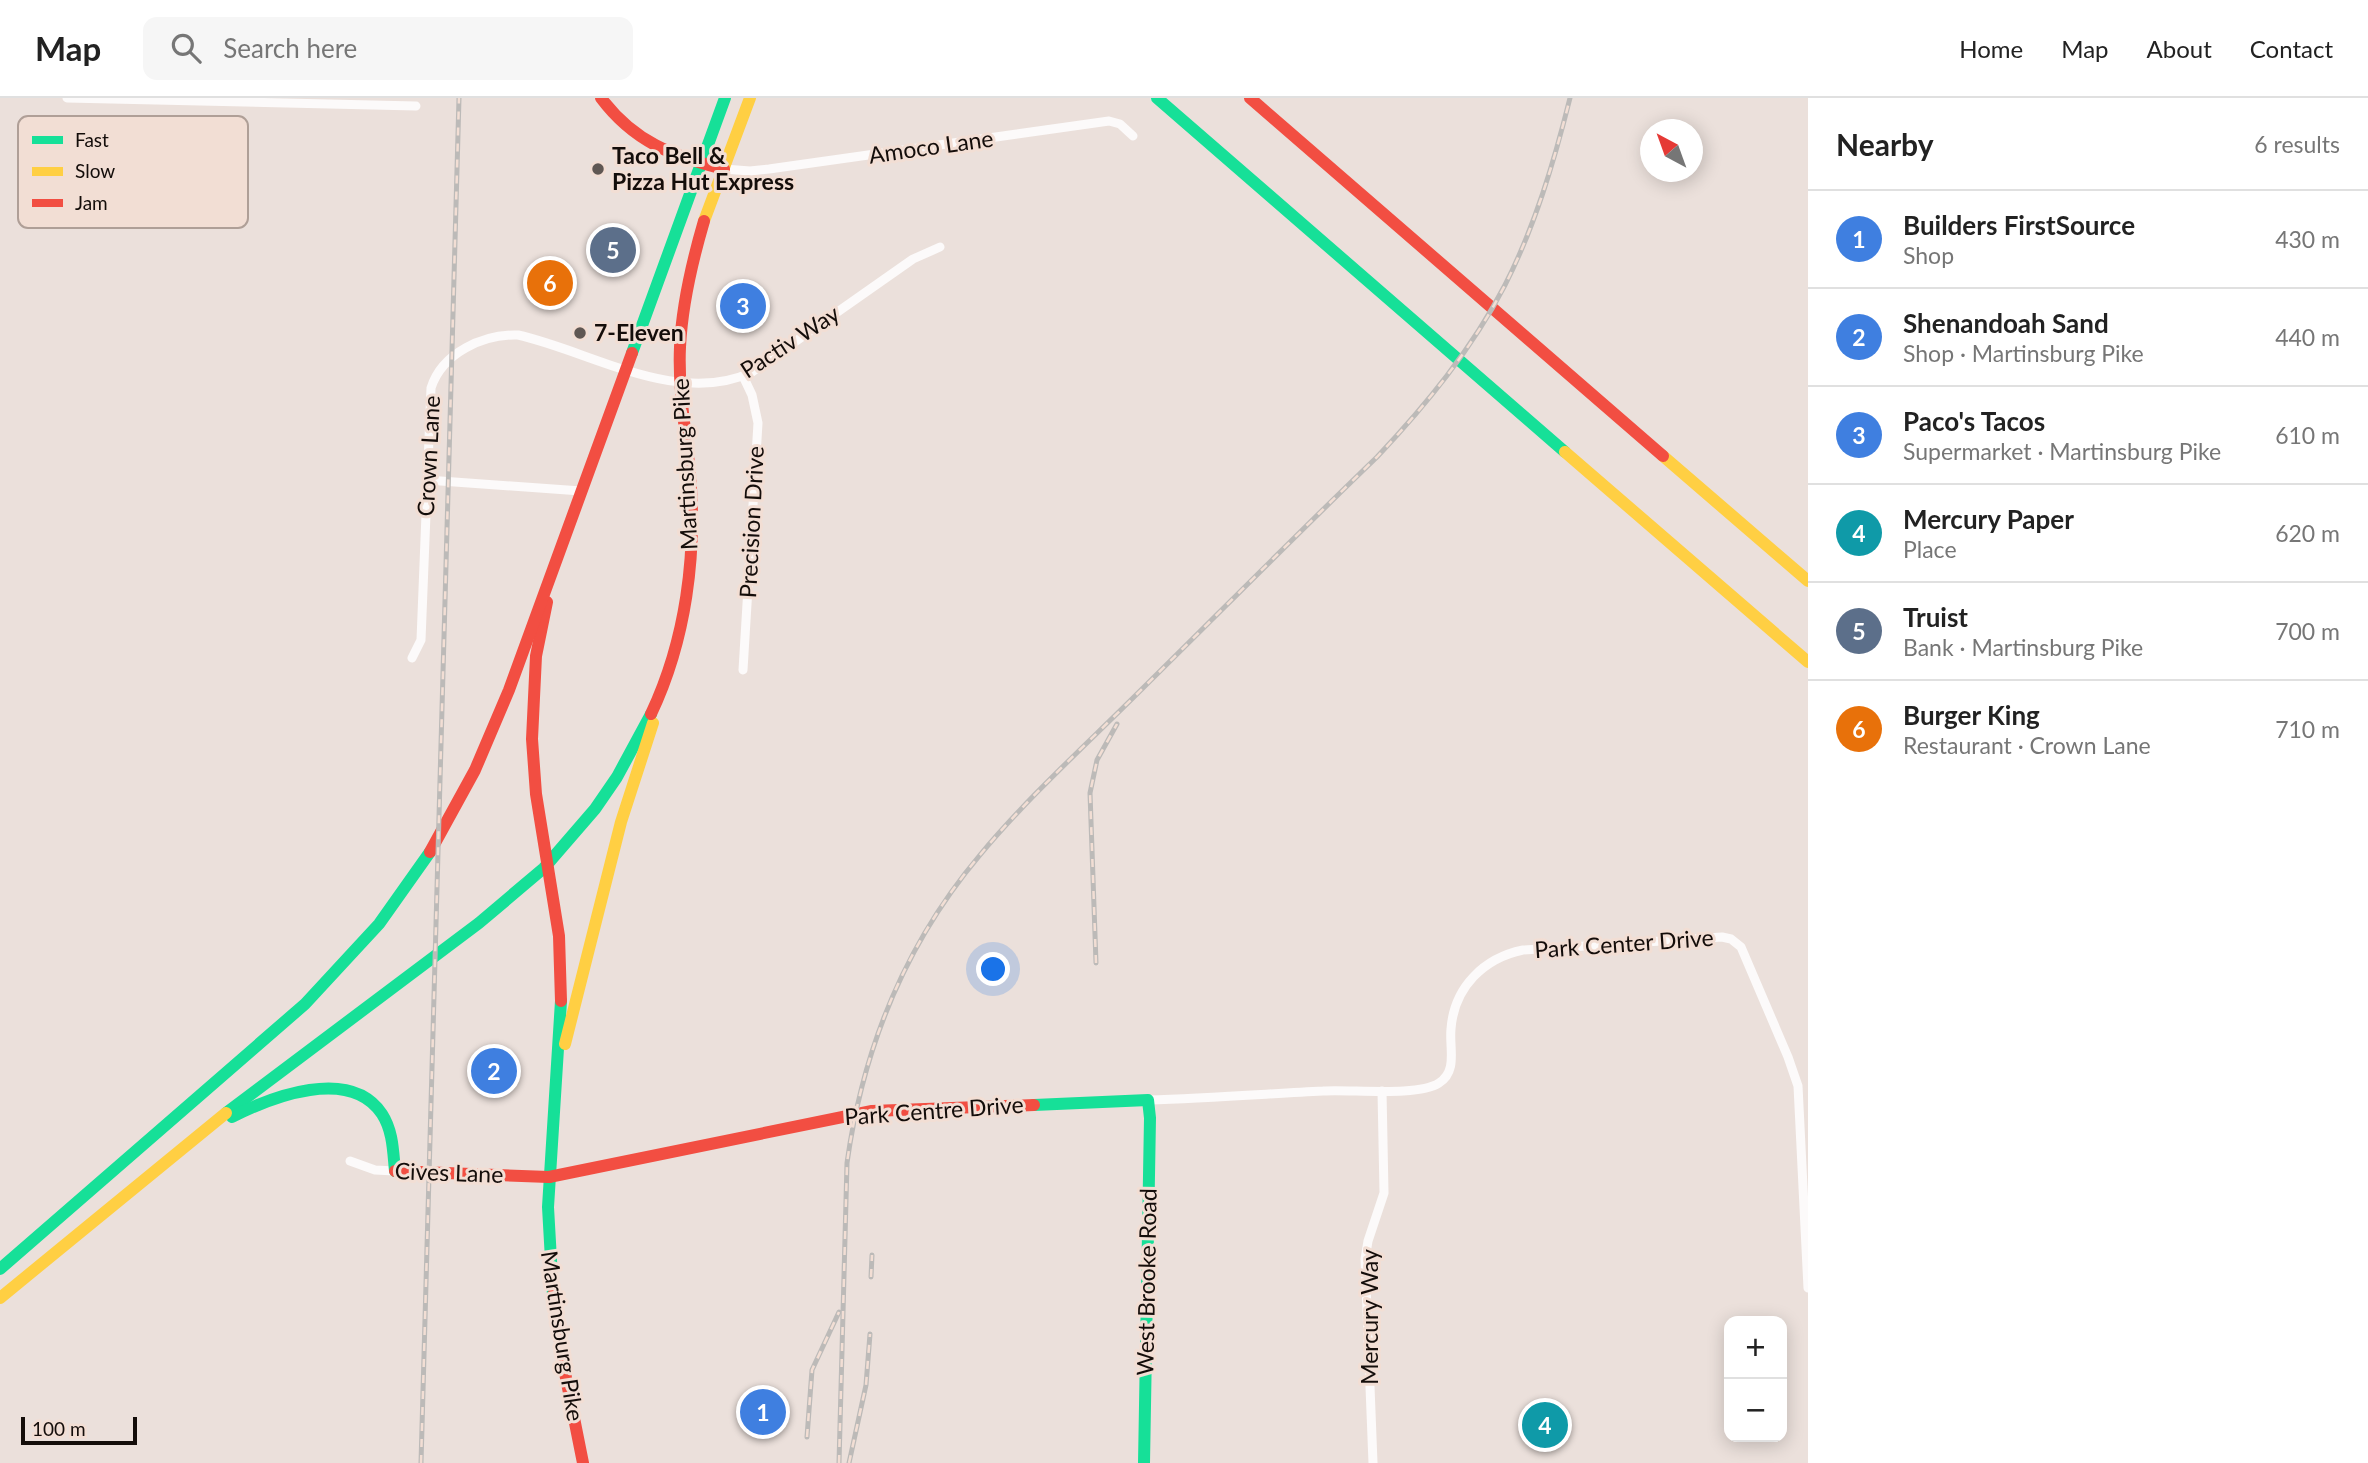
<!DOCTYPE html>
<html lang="en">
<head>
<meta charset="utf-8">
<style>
	body { margin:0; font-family:Lato,sans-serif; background:#f6f6f6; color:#222 }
	.controls { position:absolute; right:21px; bottom:21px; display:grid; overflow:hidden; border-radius:14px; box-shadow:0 4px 18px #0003 }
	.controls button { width:63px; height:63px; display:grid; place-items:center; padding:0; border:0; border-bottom:2px solid #e0e0e0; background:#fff; color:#222; font:35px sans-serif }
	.compass { position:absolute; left:1640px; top:21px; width:63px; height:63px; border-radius:50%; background:#fff; box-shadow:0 4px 18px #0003; rotate:319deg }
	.scale { position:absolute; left:21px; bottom:18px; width:116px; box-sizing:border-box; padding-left:7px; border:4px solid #140d0a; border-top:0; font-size:19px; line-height:24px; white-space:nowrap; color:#140d0a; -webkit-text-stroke:5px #f2ded4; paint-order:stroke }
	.you { position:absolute; left:994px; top:872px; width:24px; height:24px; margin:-18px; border:5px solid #fff; border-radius:50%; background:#1a73e8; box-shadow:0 0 0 10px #1a73e833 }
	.badge { display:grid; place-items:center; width:46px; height:46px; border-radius:50%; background:#d93025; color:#fff; font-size:23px; font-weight:700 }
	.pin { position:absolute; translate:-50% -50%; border:4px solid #fff; box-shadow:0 2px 7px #0006 }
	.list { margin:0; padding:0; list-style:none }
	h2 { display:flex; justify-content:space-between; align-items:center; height:91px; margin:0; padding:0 28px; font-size:30px }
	h2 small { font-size:23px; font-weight:400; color:#767676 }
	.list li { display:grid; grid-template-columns:46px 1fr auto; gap:21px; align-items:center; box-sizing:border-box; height:98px; padding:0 28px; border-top:2px solid #e0e0e0 }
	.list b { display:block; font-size:26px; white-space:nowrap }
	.list p { margin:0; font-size:23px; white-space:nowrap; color:#767676 }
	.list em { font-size:23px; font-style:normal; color:#767676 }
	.icon { flex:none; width:38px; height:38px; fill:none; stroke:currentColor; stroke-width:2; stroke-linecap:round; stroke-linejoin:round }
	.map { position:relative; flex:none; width:1808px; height:1365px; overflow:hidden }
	header { display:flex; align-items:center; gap:42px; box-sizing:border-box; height:98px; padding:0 35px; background:#fff; border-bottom:2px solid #e0e0e0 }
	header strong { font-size:33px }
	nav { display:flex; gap:38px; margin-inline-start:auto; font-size:24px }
	.search { width:490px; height:63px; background:#f6f6f6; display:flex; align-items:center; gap:18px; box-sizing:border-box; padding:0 24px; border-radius:14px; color:#767676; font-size:26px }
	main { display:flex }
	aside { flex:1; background:#fff }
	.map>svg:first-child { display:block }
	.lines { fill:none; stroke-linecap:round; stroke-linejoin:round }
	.street { stroke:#fcfafa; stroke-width:9 }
	.fast { stroke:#16e098; stroke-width:12 }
	.slow { stroke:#ffcf43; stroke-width:12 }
	.jam { stroke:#f24e42; stroke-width:12 }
	.rail-casing { stroke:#bcbab8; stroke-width:5 }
	.rail { stroke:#f2ded4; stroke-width:2.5; stroke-dasharray:8; stroke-linecap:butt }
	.poi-dot { fill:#5f5753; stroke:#f2ded4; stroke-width:2.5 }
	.labels { text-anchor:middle; stroke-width:6; stroke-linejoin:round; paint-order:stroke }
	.street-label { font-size:23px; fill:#140d0a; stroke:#f2ded4 }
	.poi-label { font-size:23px; font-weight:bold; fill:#140d0a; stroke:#f2ded4; text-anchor:start }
	.key { fill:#f2ded4; stroke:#af9f97; stroke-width:2 }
	.key-label { font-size:19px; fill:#140d0a }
</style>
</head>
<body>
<header>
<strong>Map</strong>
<div class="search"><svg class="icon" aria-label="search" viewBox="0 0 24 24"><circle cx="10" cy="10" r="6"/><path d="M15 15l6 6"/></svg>Search here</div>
<nav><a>Home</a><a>Map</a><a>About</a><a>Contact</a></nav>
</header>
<main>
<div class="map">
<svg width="1808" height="1365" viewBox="0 0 1808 1365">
	<rect width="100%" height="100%" fill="#ebe0db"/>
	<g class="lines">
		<g class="street">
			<polyline points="67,0 416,8"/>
			<polyline points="724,71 750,73 769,71 1109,23 1120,26 1133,38"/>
			<polyline points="743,278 752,297 758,325 743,572"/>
			<polyline points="427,382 581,393"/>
			<path d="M412 560 421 542 431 290C442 255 483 236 518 237 590 253 678 309 752 274L913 161 940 149"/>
			<path d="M1148 1002C1207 1000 1265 996 1323 993 1350 991 1418 999 1439 985 1458 973 1449 950 1451 931 1454 889 1484 860 1523 852L1722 839 1731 841 1741 849 1788 959 1798 988 1808 1190"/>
			<polyline points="350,1063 375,1072 395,1073"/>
			<polyline points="1373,1365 1365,1161 1368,1143 1384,1095 1382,993"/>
		</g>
		<g class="fast">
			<polyline points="1157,0 1565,354"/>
			<polyline points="632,255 725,0"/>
			<polyline points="1034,1007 1148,1002 1150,1020 1144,1365"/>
			<polyline points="226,1015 479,825 544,770 595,711 617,679 651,616"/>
			<path d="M232 1019C271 999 350 968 382 1016 393 1033 393 1053 395 1073"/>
			<polyline points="0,1171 305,906 379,826 430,754"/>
			<polyline points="553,1197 548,1109 561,903"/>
		</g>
		<g class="slow">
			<polyline points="704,123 750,0"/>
			<polyline points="1565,354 1808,564"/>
			<polyline points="1663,358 1808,483"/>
			<polyline points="565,946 621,724 653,625"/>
			<polyline points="0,1200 226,1015"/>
		</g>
		<g class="jam">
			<path d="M601 0C634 44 672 58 724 71"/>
			<polyline points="1250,0 1663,358"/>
			<polyline points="547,504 536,558 532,641 536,696 559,838 561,903"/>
			<path d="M651 616C686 542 697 457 690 376 686 334 678 291 680 249 682 206 692 164 704 123"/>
			<polyline points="430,754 475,672 509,592 632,255"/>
			<polyline points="395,1073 549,1079"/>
			<polyline points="549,1079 872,1013 1034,1007"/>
			<polyline points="553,1197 564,1270 583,1365"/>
		</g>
		<g class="rail-casing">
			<g id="rail">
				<polyline points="1096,865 1090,695 1097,662 1117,626"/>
				<polyline points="871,1179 872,1157"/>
				<polyline points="807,1339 812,1272 839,1214"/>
				<polyline points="421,1365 459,0"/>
				<path d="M839 1365 847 1065C863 950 905 846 980 757 1029 698 1088 645 1143 590 1221 513 1298 435 1377 359 1426 307 1472 251 1505 187 1535 128 1554 64 1570 0"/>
				<polyline points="849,1365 866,1287 870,1236"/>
			</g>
		</g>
		<use href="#rail" class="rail"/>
	</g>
	<g class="poi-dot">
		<circle cx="598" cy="71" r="7"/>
		<circle cx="580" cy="235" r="7"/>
	</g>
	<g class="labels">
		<g class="street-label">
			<text transform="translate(931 49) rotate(-8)" y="8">Amoco Lane</text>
			<text transform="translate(790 244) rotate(-33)" y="8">Pactiv Way</text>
			<text transform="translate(429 358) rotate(-87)" y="8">Crown Lane</text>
			<text transform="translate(685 366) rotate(-93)" y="8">Martinsburg Pike</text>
			<text transform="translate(752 424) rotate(-87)" y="8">Precision Drive</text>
			<text transform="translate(1624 846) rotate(-4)" y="8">Park Center Drive</text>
			<text transform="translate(934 1013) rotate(-4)" y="8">Park Centre Drive</text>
			<text transform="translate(449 1075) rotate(2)" y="8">Cives Lane</text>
			<text transform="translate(1147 1184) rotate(-89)" y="8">West Brooke Road</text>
			<text transform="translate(1370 1219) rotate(-90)" y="8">Mercury Way</text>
			<text transform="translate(562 1238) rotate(81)" y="8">Martinsburg Pike</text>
		</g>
		<g class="poi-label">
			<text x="612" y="66">Taco Bell &amp;<tspan x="612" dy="26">Pizza Hut Express</tspan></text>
			<text x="594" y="243">7-Eleven</text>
		</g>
	</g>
	<rect x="18" y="18" width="230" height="112" rx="10" class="key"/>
	<rect x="32" y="38" width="31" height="8" fill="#16e098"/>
	<rect x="32" y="69" width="31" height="9" fill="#ffcf43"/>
	<rect x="32" y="101" width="31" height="8" fill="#f24e42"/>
	<g class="key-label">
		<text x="75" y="49">Fast</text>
		<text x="75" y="80">Slow</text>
		<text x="75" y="112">Jam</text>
	</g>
</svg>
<div class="controls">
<button>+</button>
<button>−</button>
</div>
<svg class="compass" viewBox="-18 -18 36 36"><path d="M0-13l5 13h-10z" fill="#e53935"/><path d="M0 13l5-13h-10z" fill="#767676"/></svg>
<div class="scale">100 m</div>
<div class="you"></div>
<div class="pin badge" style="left:763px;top:1314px;background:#3f7fe0">1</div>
<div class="pin badge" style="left:494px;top:973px;background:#3f7fe0">2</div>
<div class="pin badge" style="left:743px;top:208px;background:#3f7fe0">3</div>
<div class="pin badge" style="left:1545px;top:1327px;background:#0f9aa8">4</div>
<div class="pin badge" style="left:613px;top:152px;background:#5c6f8a">5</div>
<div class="pin badge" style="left:550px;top:185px;background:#e8710a">6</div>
</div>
<aside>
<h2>Nearby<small>6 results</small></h2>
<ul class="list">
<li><span class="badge" style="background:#3f7fe0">1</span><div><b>Builders FirstSource</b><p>Shop</p></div><em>430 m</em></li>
<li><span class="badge" style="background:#3f7fe0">2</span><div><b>Shenandoah Sand</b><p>Shop · Martinsburg Pike</p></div><em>440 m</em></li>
<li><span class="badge" style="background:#3f7fe0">3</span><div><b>Paco's Tacos</b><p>Supermarket · Martinsburg Pike</p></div><em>610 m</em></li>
<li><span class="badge" style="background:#0f9aa8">4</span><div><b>Mercury Paper</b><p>Place</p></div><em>620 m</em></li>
<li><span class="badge" style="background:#5c6f8a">5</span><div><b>Truist</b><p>Bank · Martinsburg Pike</p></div><em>700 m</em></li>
<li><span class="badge" style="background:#e8710a">6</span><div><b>Burger King</b><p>Restaurant · Crown Lane</p></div><em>710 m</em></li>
</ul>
</aside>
</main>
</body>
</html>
